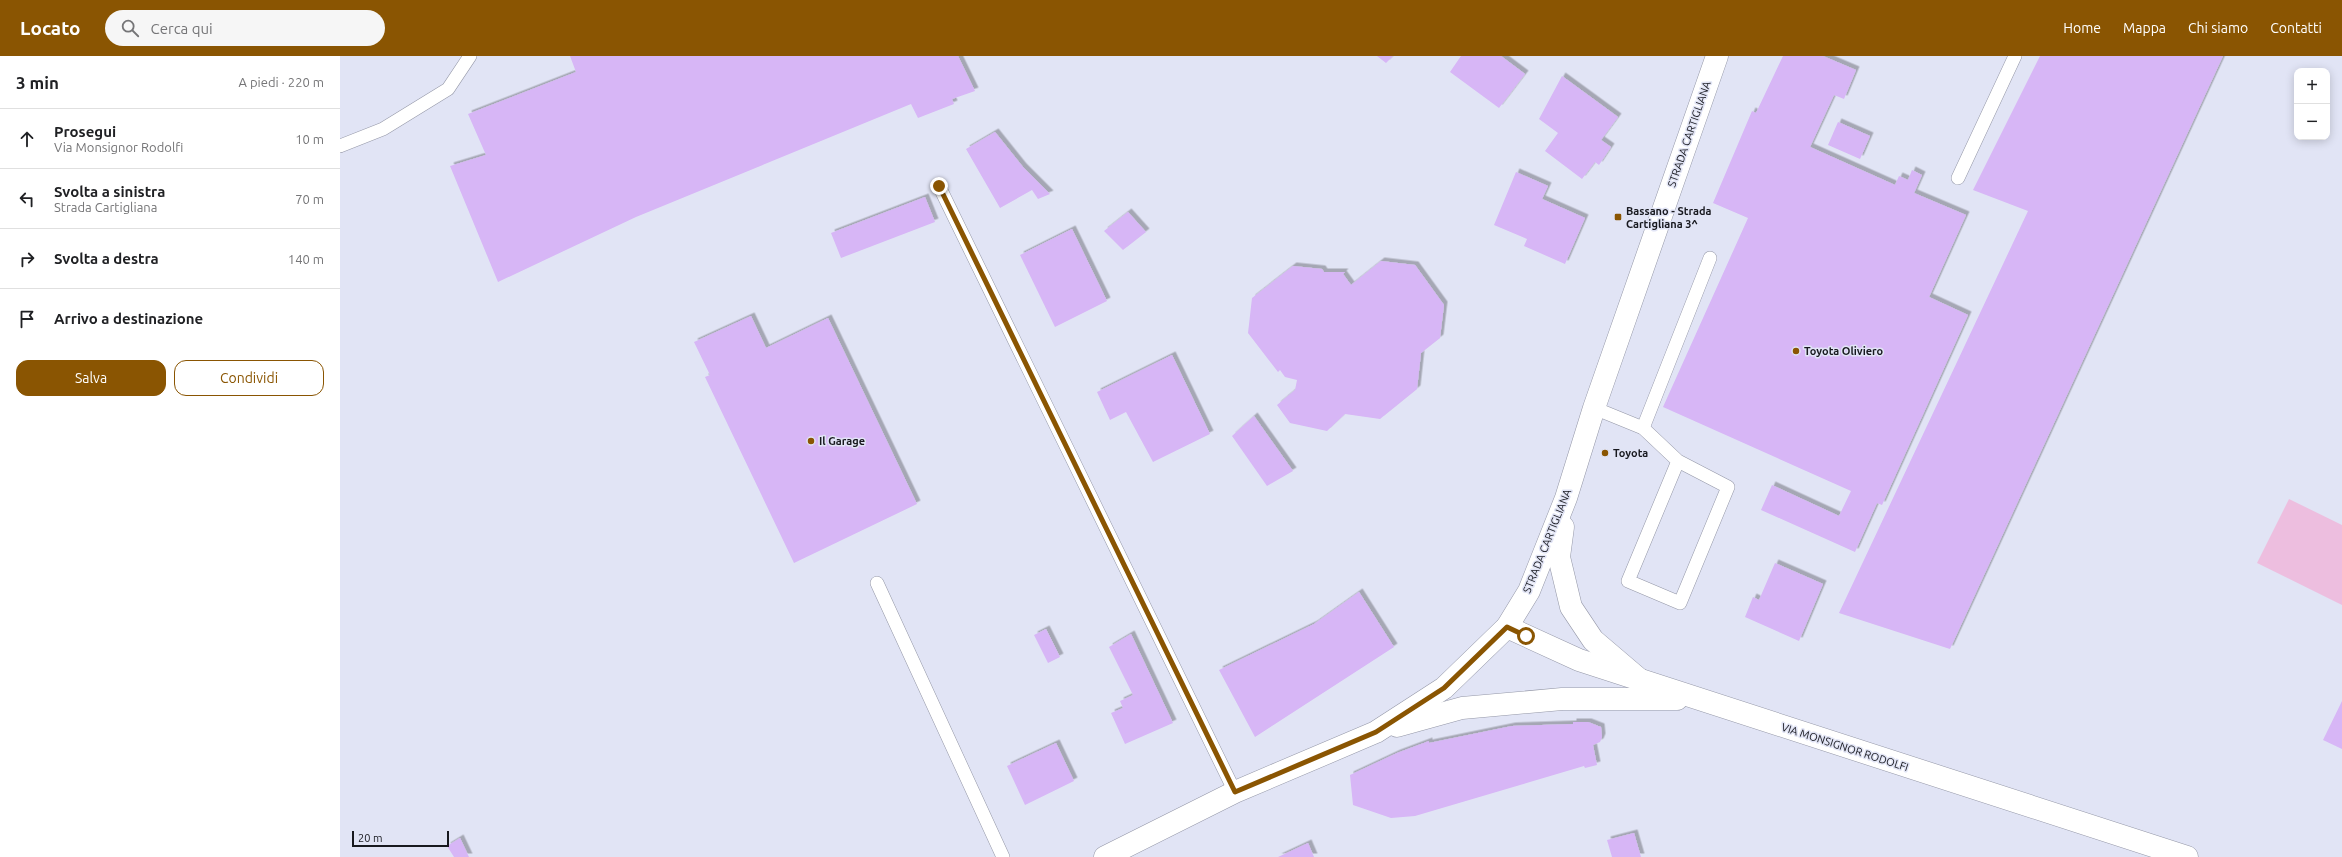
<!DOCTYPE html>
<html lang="it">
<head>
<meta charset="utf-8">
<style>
	body { margin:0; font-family:Ubuntu,sans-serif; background:#f6f6f6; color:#202124 }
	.controls { position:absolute; right:12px; top:12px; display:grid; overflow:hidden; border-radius:8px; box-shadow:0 2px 10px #0003 }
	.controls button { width:36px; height:36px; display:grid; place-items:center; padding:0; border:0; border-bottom:1px solid #e0e0e0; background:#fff; color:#202124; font:20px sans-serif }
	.scale { position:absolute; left:12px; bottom:10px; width:97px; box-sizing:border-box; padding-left:4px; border:2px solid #18191f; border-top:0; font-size:11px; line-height:14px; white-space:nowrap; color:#18191f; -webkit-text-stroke:3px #e1e4f5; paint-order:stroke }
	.stop { position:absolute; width:12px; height:12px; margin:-9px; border:3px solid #8a5502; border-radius:50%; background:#fff }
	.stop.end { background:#8a5502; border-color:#fff; box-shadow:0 1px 4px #0008 }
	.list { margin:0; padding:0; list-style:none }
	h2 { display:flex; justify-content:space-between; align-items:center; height:52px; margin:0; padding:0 16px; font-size:17px }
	h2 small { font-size:13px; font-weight:400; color:#757577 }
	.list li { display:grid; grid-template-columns:26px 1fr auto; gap:12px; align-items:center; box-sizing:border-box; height:60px; padding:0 16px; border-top:1px solid #e0e0e0 }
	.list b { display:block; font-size:15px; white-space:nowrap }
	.list p { margin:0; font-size:13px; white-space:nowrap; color:#757577 }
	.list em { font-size:13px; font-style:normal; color:#757577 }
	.actions { display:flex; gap:8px; padding:12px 16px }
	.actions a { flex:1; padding:9px 0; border:1px solid #8a5502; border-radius:12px; text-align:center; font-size:14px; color:#8a5502 }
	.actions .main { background:#8a5502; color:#fff }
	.icon { flex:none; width:22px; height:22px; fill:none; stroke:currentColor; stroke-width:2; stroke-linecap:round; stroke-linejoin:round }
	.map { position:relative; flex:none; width:2002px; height:801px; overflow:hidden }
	header { display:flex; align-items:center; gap:24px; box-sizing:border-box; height:56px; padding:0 20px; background:#8a5502; color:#fff }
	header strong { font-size:19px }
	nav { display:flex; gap:22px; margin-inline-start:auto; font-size:14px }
	.search { width:280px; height:36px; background:#f6f6f6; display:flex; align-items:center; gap:10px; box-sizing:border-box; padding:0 14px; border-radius:22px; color:#757577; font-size:15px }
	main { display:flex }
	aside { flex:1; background:#fff }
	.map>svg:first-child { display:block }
	.green { fill:#edbedf }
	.building { fill:#d7b6f6; filter:url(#shadow) }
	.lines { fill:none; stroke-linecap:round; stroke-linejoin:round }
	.service-casing { stroke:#9497a7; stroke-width:14 }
	.minor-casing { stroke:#9497a7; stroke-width:23 }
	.tertiary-casing { stroke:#9497a7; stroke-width:23 }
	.service { stroke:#fff; stroke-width:13 }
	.minor { stroke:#fff; stroke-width:22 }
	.tertiary { stroke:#fff; stroke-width:22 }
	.route { stroke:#8a5502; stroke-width:5 }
	.poi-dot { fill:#8a5502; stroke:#e1e4f5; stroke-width:1.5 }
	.labels { text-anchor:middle; stroke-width:3; stroke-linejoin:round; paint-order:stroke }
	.street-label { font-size:11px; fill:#18191f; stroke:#e1e4f5 }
	.poi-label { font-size:11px; font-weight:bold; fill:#18191f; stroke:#e1e4f5; text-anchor:start }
</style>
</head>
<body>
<header>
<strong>Locato</strong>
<div class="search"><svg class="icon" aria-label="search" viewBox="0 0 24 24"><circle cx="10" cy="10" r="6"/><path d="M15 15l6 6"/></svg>Cerca qui</div>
<nav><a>Home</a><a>Mappa</a><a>Chi siamo</a><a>Contatti</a></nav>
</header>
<main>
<aside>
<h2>3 min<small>A piedi · 220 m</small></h2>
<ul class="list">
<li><svg class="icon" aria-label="ahead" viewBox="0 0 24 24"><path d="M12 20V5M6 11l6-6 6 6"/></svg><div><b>Prosegui</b><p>Via Monsignor Rodolfi</p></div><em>10 m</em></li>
<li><svg class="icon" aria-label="left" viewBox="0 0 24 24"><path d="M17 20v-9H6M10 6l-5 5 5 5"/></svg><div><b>Svolta a sinistra</b><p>Strada Cartigliana</p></div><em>70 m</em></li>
<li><svg class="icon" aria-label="right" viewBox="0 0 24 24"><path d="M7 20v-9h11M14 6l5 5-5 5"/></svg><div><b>Svolta a destra</b></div><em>140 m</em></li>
<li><svg class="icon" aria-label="arrive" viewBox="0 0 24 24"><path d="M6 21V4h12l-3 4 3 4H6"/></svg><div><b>Arrivo a destinazione</b></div></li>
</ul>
<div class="actions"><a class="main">Salva</a><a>Condividi</a></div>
</aside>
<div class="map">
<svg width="2002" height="801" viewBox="0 0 2002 801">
	<defs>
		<filter id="shadow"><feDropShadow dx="3.5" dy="-3.5" stdDeviation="0" flood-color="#0004"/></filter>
	</defs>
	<rect width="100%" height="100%" fill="#e1e4f5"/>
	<polygon class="green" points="1949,443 2002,469 2002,549 1917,507"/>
	<g class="building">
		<polygon points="230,0 618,0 635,35 612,43 614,48 578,62 571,48 296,161 158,226 110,110 146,99 128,58 236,16"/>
		<polygon points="1037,0 1053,0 1046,7"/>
		<polygon points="1121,0 1161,0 1185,18 1159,52 1110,16"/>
		<polygon points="1443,0 1483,0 1516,14 1504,43 1494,39 1470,91 1555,129 1559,120 1568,124 1572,114 1582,119 1574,137 1626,159 1589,241 1628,259 1542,449 1537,447 1515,496 1421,454 1432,429 1499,460 1511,435 1323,351 1408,162 1373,147 1412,55 1416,57"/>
		<polygon points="1700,0 1883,0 1610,593 1499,557 1688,155 1633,134"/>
		<polygon points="1222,20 1278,61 1261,84 1271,91 1259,109 1255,106 1242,123 1205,95 1218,77 1199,63"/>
		<polygon points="1498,66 1530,80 1520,103 1488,89"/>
		<polygon points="655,76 683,111 710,138 698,143 692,134 660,152 626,93"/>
		<polygon points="1176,116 1208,130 1202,143 1245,162 1225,208 1184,190 1187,183 1154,169"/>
		<polygon points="585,141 595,166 501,202 491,177"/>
		<polygon points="788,156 806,176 783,194 764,175"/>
		<polygon points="732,173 767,245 715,271 680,199"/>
		<polygon points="1041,205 1075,209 1104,249 1100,282 1081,297 1077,333 1040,363 1005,358 987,375 950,367 937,349 955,334 957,324 945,321 940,314 938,316 908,277 912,242 953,210 982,213 984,216 1005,216 1003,218 1011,229"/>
		<polygon points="411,260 426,292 488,262 577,448 454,507 365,321 370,319 354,286"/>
		<polygon points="832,299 870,378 813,406 786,356 770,364 757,336"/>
		<polygon points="914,360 953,415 927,430 892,380"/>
		<polygon points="1435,507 1483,528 1459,585 1405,561 1413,541 1419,544"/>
		<polygon points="1019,536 1054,591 915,681 879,614 974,568"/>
		<polygon points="706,573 720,601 708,607 694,579"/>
		<polygon points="791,578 833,667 785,688 771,657 783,652 780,645 793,639 769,591"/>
		<polygon points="2002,645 2002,693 1983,684"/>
		<polygon points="1233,666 1248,666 1261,671 1262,681 1260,686 1253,689 1257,709 1245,712 1244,710 1075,760 1051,762 1013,749 1010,719 1057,697 1089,685 1089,687 1172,670 1233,668"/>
		<polygon points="716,687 734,725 685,749 667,710"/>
		<polygon points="1294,777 1301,801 1272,801 1267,784"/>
		<polygon points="120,782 129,801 114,801 107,790"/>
		<polygon points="968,787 974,801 938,801"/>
	</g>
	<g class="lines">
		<g class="service-casing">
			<g id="service">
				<polyline points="0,90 43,73 108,33 130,0"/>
				<polyline points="1618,122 1675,0"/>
				<polyline points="599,130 895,736"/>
				<polyline points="1254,352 1303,372 1338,405 1388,431 1340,547 1288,525 1338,405"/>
				<polyline points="1303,372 1370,202"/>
				<polyline points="537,527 663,801"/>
			</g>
		</g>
		<g class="minor-casing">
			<g id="minor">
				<polyline points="1223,471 1219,501 1231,551 1253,584 1300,624"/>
				<polyline points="1167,571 1189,535 1226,442 1254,352 1377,0"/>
			</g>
		</g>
		<g class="tertiary-casing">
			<g id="tertiary">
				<polyline points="1057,670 1122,652 1222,643 1337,643"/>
				<polyline points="765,801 895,736 1036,676 1104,632 1167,571 1239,604 1847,801"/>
			</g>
		</g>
		<use href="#service" class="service"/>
		<use href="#minor" class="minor"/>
		<use href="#tertiary" class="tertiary"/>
	</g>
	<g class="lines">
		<polyline class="route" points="599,130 895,736 1036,676 1104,632 1167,571 1186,580"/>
	</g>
	<g class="poi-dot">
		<rect x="1274" y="157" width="8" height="8" rx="2"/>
		<circle cx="1456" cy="295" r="4"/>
		<circle cx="471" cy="385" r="4"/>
		<circle cx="1265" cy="397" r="4"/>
	</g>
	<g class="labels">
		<g class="street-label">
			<text transform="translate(1349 78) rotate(-71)" y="4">STRADA CARTIGLIANA</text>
			<text transform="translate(1207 485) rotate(-68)" y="4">STRADA CARTIGLIANA</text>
			<text transform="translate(1505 691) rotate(18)" y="4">VIA MONSIGNOR RODOLFI</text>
		</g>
		<g class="poi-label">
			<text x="1286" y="159">Bassano - Strada<tspan x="1286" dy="13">Cartigliana 3^</tspan></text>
			<text x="1464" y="299">Toyota Oliviero</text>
			<text x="479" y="389">Il Garage</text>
			<text x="1273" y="401">Toyota</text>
		</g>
	</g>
</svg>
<div class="controls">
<button>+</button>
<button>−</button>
</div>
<div class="scale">20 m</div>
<div class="stop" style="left:1186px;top:580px"></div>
<div class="stop end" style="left:599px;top:130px"></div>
</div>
</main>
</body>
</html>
